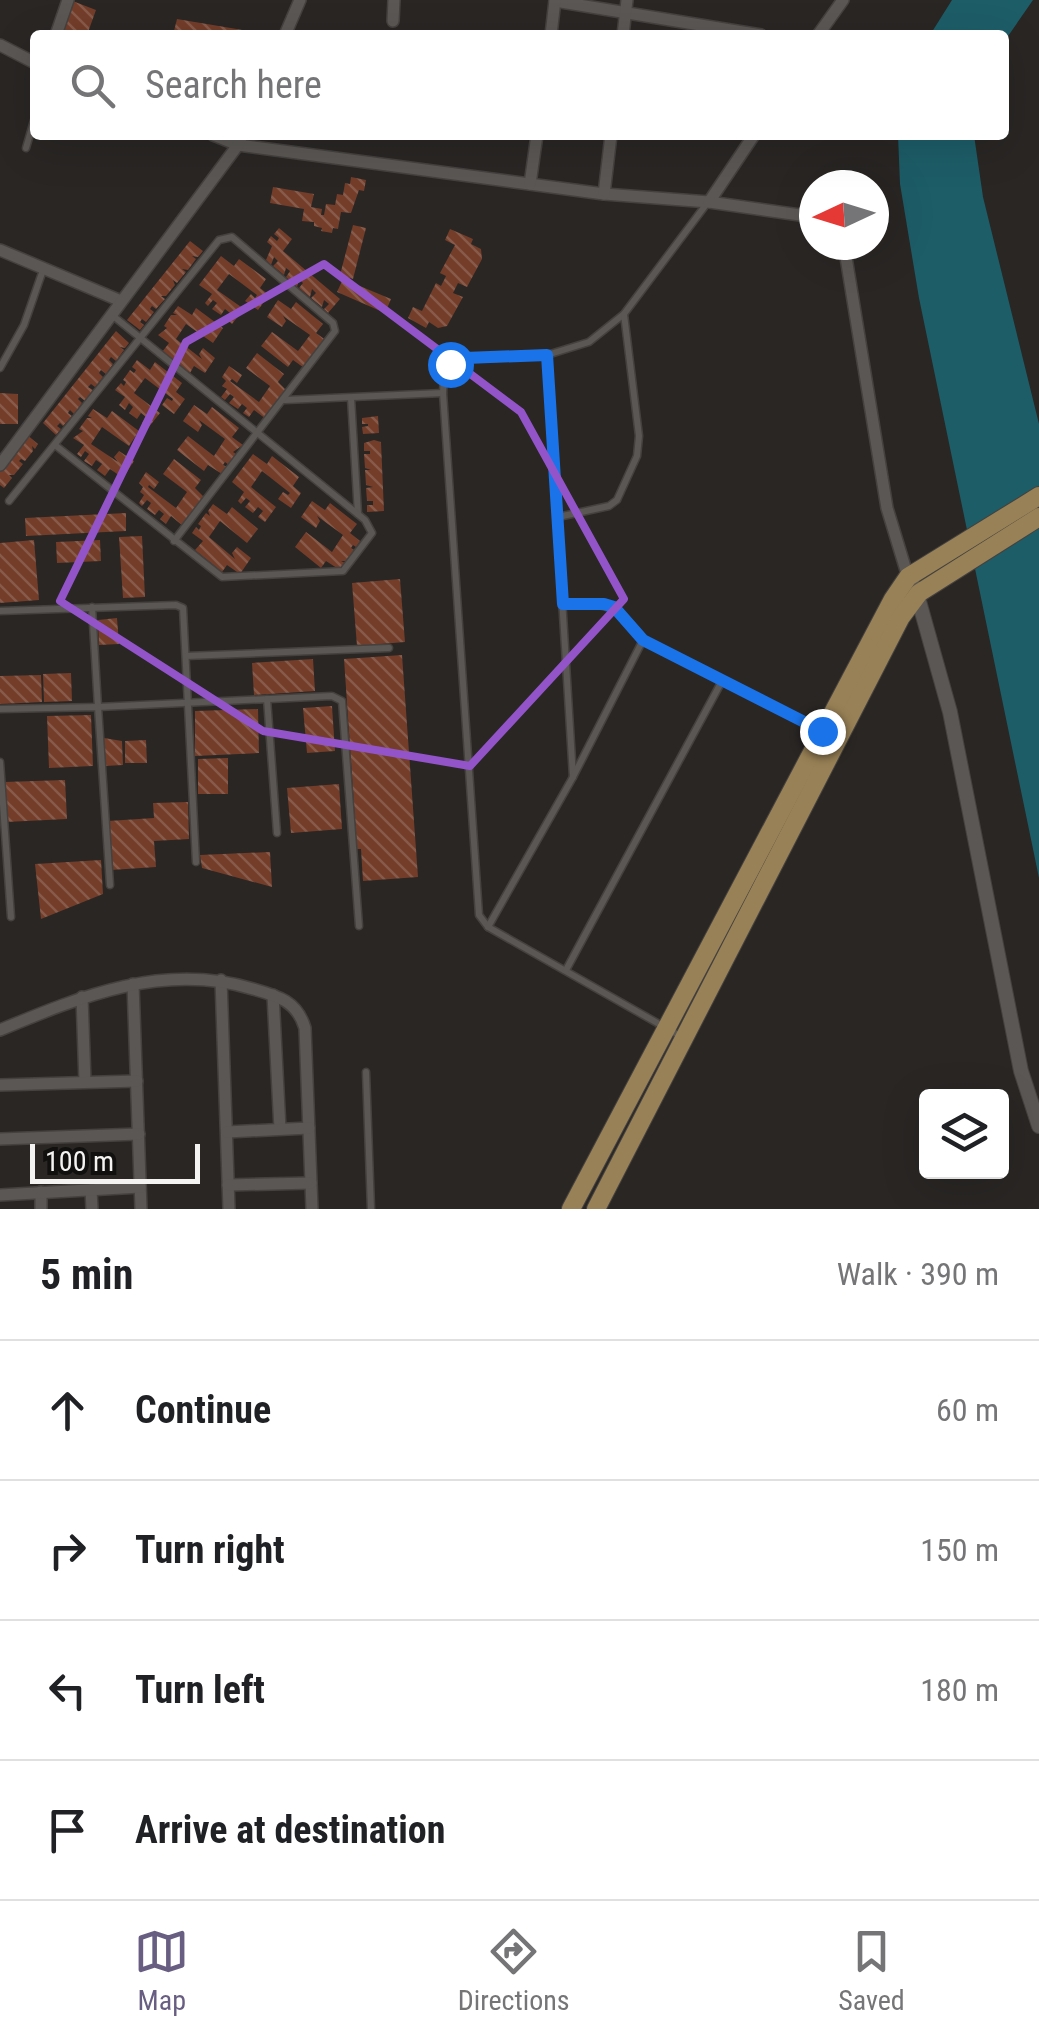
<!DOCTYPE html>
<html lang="en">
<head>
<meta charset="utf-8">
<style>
	body { margin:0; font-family:"Roboto Condensed",sans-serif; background:#f2f2f2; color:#202124 }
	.controls { position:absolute; right:30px; bottom:30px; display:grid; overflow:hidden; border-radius:10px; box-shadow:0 10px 40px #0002 }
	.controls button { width:90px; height:90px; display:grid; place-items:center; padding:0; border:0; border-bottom:2px solid #e0e0e0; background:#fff; color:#202124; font:50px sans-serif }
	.compass { position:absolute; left:799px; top:170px; width:90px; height:90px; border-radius:50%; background:#fff; box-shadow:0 10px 40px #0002; rotate:266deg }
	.scale { position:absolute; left:30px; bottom:25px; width:170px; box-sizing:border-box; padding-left:10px; border:5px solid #f5f3f1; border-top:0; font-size:28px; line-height:35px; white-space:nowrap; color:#f5f3f1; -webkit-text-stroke:8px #11100e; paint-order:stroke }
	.stop { position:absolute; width:30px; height:30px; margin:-22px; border:8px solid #1a73e8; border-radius:50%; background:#fff }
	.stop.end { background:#1a73e8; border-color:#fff; box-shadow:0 2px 10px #0008 }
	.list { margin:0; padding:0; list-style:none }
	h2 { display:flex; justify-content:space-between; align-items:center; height:130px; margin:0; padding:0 40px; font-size:42px }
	h2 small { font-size:32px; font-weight:400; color:#757577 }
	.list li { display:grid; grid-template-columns:65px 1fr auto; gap:30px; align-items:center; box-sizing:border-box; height:140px; padding:0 40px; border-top:2px solid #e0e0e0 }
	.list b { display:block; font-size:38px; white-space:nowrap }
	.list em { font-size:32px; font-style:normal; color:#757577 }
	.icon { flex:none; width:55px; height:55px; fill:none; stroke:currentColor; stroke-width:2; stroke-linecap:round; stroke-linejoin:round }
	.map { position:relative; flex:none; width:1039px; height:1209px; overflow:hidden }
	.search { position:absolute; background:#fff; box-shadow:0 10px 40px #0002; left:30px; right:30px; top:30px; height:110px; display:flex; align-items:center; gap:25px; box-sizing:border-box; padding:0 35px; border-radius:10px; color:#757577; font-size:38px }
	.sheet { height:690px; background:#fff }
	nav { display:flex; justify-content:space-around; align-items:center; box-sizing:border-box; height:140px; border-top:2px solid #e0e0e0; background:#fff; font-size:28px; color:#757577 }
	nav a { display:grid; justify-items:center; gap:5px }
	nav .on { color:#685e82 }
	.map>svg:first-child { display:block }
	.water { fill:#1d5d68 }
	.building { fill:url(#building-back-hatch) }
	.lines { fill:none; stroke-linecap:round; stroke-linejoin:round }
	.service-casing { stroke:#44413f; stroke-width:9 }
	.minor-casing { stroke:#44413f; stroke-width:14 }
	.tertiary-casing { stroke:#44413f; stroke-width:16 }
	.primary-casing { stroke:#44413f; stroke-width:20 }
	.service { stroke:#5a5754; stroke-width:6 }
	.minor { stroke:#5a5754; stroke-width:11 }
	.tertiary { stroke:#5a5754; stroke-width:14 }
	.primary { stroke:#988156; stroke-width:18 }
	.route { stroke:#1a73e8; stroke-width:12 }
	.marked { fill:none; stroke:#9354c9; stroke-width:8; stroke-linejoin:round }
</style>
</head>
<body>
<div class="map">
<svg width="1039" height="1209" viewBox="0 0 1039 1209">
	<defs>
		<pattern id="building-back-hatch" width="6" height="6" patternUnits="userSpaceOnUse" patternTransform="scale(2.5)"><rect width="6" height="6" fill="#733d2a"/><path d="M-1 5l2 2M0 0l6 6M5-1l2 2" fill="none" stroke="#885a49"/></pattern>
	</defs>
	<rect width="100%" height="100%" fill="#292624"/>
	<g class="water">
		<polygon points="952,0 1033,0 1004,42 1004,35 930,35"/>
		<polygon points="898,135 974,135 983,197 1039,424 1039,878 919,298 900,184"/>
	</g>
	<g class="building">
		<polygon points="70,0 96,10 87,35 58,35"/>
		<polygon points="177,19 261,33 260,35 173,35"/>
		<polygon points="351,177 366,180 364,191 359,190 351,213 341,212 338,229 333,228 332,233 321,231 322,228 314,226 314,222 302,221 304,209 270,203 273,187 314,194 311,207 322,209 321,215 324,215 326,204 335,205 337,194 343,195 345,183 350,184"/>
		<polygon points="353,225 366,228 353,279 340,275"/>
		<polygon points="279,228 292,239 283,251 340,299 328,313 324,309 329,304 324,300 322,307 311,298 316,293 312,289 310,297 299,288 303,283 299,279 297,287 286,277 290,271 286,268 284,275 273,266 278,261 274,257 271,265 266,260 272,246 267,242 271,236 277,241 279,238 274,234"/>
		<polygon points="450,229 473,239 471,244 481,249 482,259 467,287 458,283 453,293 463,297 447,326 438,328 429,322 426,328 408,318 413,307 422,311 436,283 441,286 446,276 440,273 455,245 445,240"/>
		<polygon points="190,241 203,251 198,257 192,256 196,259 188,270 182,269 186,272 177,283 173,280 175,285 166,296 161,296 165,299 156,309 152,306 150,309 154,312 146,322 142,319 140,322 144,325 140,330 127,320"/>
		<polygon points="221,256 234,266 239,259 266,279 260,288 269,295 258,310 245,301 251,294 255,298 257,295 229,274 217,290 244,309 232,324 226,319 230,313 225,309 221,315 212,309 217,303 213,300 208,306 205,303 212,294 199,285"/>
		<polygon points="343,279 391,299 385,313 337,292"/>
		<polygon points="278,300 291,309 296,302 323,324 316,333 327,341 323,347 320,344 318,348 321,350 313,360 308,360 311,363 307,370 293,360 288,367 261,346 272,332 298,351 310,335 283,316 286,321 282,327 267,317"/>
		<polygon points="178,306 192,315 196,308 223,328 213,343 186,324 176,339 202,359 199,354 203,348 215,358 205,373 194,366 190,373 162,352 169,343 158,335 167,328 164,326 171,315 177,315 173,313"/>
		<polygon points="116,331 129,343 125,348 120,347 124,350 116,361 111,357 109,360 113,364 106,374 101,370 99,373 103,377 95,387 91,384 88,387 93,390 85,401 80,397 78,399 82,403 74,414 70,410 68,413 72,416 63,426 60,423 57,426 61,429 56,435 43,423"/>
		<polygon points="257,353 284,374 278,382 287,391 266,419 254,410 249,417 243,413 247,408 242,404 238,409 229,403 234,397 230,394 225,400 221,397 227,389 222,386 226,381 222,377 229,366 242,375 237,383 232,379 230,381 259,402 270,386 246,368"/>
		<polygon points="137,360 150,370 155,362 182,383 176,392 185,399 174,414 162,405 167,398 172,401 173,399 145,378 134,393 160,413 148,428 142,423 146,417 141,413 137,419 129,413 133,407 129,403 125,410 119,405 125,397 115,390 121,383 124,386 126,382 123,380 130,370 134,373 136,370 132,367"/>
		<polygon points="0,393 18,394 18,424 0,424"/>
		<polygon points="194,405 207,414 212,407 239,428 232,437 243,445 233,452 236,454 229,465 225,462 223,465 227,467 222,474 208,465 204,471 177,450 188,436 214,456 225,439 199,420 202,425 198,432 183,421"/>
		<polygon points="93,409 107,418 112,411 139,431 129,446 102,427 91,444 118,462 114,457 119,451 134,461 123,478 110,469 105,476 97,470 102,464 96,460 92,466 84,461 89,454 85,451 81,457 77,454 84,445 73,438 83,431 79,429 87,418 92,418 88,416"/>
		<polygon points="378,416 379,433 363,434 362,427 368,426 368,424 362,424 362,418"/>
		<polygon points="26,434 38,444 35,449 32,446 33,451 25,461 21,459 19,461 23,464 14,475 9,475 12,478 4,488 0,485 0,468"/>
		<polygon points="374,440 381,442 384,511 367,512 367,505 373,505 373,501 367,501 366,488 373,487 366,485 365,470 371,470 365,468 364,454 370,454 370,451 364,451 364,443"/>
		<polygon points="253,454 267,464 272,456 299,477 293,486 301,493 291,508 278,499 283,492 288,495 290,493 262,471 251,487 276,507 265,522 258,517 263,511 258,507 253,513 245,507 250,501 246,498 241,504 238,501 244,492 232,482"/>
		<polygon points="174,459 201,480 195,488 204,497 183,526 171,516 166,524 160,519 164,514 159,510 155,515 147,509 151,503 147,500 142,506 139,503 144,495 140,492 143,487 139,483 146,472 159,482 154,489 149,485 148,487 176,508 187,492 163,474"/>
		<polygon points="312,501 325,510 330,503 357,524 350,533 360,541 356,547 353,545 351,548 354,550 347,561 341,561 345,563 340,570 326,561 321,568 295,547 306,532 332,552 343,535 317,516 320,521 316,528 301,517"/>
		<polygon points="213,504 227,514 232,507 258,529 247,543 220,521 209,537 235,559 232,553 237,547 251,558 240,574 227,565 222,572 195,550 203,541 192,533 196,527 199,530 201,526 198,524 206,513 210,516 208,511"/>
		<polygon points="126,513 126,531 26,536 25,518"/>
		<polygon points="142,536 145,597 123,598 119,537"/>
		<polygon points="34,540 39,600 0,603 0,543"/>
		<polygon points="100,540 101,561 57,563 56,542"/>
		<polygon points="400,579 405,642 357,646 352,583"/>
		<polygon points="117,618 119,644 99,645 98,620"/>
		<polygon points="402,655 418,877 363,881 361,849 357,849 344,659"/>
		<polygon points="313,659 315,691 254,695 252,663"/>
		<polygon points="71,673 72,701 44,702 43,674"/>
		<polygon points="41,675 42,702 0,704 0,676"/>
		<polygon points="332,706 335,751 307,753 303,708"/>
		<polygon points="258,709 259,753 195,756 195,711"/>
		<polygon points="91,715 93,766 49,768 47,716"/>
		<polygon points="104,738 122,741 123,765 105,766"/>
		<polygon points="146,740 147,763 125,763 125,741"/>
		<polygon points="228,758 228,794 198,794 198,759"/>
		<polygon points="65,780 67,819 6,822 4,782"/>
		<polygon points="339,784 342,829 291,833 287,788"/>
		<polygon points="188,802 189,839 154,841 156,867 111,870 108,821 154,818 153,803"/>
		<polygon points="270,852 272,887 202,868 200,855"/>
		<polygon points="101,860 103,894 41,919 35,864"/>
	</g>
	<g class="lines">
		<g class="service-casing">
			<g id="service">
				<polyline points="26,148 35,117"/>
				<polyline points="547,355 589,342 624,314 708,202"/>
				<polyline points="0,368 24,325 43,270"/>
				<polyline points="351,398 358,514"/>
				<polyline points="285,400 443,393"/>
				<polyline points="55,445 222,577 343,571 372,533 365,520 112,315"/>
				<polyline points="9,501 219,240 232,237 333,323 335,331 174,541"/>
				<polyline points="558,517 609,506 617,500 637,456 639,436 624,314"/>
				<path d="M563 604C608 604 615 603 643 640"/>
				<polyline points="92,607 98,707 332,696 342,701 359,926"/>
				<polyline points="0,611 176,605 183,608 196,862"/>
				<polyline points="186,656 389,648"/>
				<polyline points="267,699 277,833"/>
				<polyline points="0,709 98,707 110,885"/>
				<polyline points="0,762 11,917"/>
				<polyline points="573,777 547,355 456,360 444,375 443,393 479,915 488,927 682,1037"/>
				<polyline points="488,927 573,777 643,640 819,729"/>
				<polyline points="566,970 722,681"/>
				<polyline points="366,1072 371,1209"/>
			</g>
		</g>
		<g class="minor-casing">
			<g id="minor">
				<polyline points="555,1 761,35"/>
				<polyline points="393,21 394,0"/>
				<polyline points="56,35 68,0"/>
				<polyline points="285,35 300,0"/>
				<polyline points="551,35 555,0"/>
				<polyline points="623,35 627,0"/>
				<polyline points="818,35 843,0"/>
				<polyline points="0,45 35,63"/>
				<polyline points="213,135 238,145 604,194 709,202 814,217"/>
				<polyline points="530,184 537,135"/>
				<polyline points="604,194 611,135"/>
				<polyline points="709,202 754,135"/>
				<polyline points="844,245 887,508 908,577"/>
				<polyline points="0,250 121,301"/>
				<polyline points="0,465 238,145 242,135"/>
				<polyline points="221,980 229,1209"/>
				<polyline points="133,984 141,1209"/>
				<polyline points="273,995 280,1129"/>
				<polyline points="82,997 85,1082"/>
				<path d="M0 1030C82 996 164 962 253 989 278 996 297 1001 305 1028L312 1209"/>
				<polyline points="0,1085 137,1081"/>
				<polyline points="227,1132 309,1128"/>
				<polyline points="0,1139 139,1134"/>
				<polyline points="228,1185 311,1183"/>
				<polyline points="91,1190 92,1209"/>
				<polyline points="41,1192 41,1209"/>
				<polyline points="0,1195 140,1187"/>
			</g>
		</g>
		<g class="tertiary-casing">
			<polyline id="tertiary" points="915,587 950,712 1021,1071 1039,1126"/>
		</g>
		<g class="primary-casing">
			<g id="primary">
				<polyline points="571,1209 893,599 908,577 1039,496"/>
				<polyline points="596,1209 901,617 919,593 1039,517"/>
			</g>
		</g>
		<use href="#service" class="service"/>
		<use href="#minor" class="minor"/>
		<use href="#tertiary" class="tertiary"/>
		<use href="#primary" class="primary"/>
	</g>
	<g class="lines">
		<polyline class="route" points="450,364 464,358 547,355 563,604 604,604 614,607 643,640 822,731"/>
	</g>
	<path class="marked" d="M324 264 521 412 624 599 470 766 263 731 60 601 186 342Z"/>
</svg>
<div class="controls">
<button><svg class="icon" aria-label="layers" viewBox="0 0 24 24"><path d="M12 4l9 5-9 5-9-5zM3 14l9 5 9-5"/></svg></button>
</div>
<svg class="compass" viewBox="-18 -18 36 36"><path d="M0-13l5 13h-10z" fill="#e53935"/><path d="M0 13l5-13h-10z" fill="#757577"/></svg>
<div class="scale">100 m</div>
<div class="stop" style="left:450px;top:364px"></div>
<div class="stop end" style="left:822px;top:731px"></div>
<div class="search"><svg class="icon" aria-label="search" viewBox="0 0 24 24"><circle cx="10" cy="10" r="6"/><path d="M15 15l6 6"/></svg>Search here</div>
</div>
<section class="sheet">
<h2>5 min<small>Walk · 390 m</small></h2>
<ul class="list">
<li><svg class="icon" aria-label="ahead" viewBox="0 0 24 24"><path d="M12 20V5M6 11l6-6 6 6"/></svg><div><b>Continue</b></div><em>60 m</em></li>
<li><svg class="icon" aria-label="right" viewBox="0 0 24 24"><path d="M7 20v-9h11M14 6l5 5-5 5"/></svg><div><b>Turn right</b></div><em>150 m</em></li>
<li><svg class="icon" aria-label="left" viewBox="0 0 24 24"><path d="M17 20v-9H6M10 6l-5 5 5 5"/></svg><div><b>Turn left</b></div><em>180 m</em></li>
<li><svg class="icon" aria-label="arrive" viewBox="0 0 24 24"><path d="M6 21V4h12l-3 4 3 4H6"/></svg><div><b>Arrive at destination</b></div></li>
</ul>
</section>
<nav>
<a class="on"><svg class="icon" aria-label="map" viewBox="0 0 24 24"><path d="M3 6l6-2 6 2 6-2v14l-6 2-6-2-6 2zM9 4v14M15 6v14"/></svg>Map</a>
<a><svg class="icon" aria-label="directions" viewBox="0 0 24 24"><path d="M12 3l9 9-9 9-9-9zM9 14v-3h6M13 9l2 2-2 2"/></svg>Directions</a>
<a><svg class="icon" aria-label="saved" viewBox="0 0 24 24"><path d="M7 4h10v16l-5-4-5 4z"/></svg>Saved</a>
</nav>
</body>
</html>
